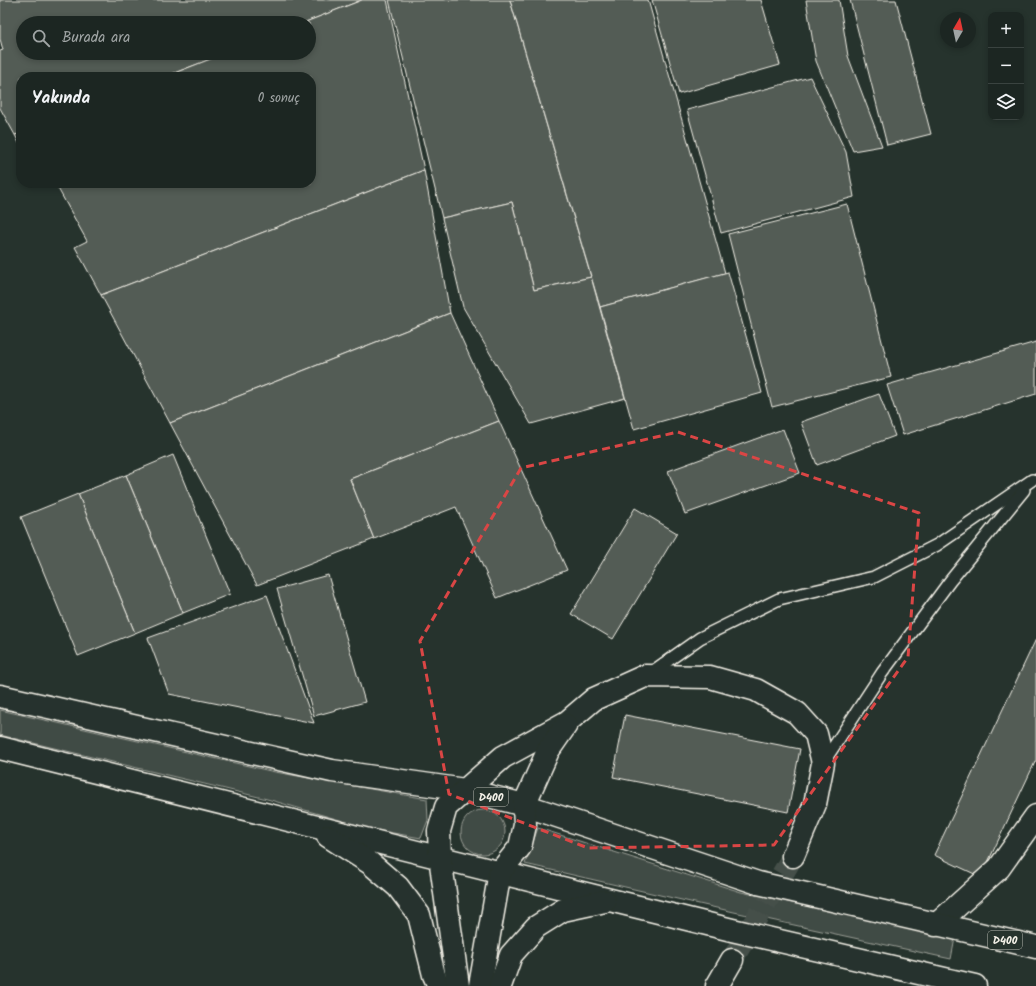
<!DOCTYPE html>
<html lang="tr">
<head>
<meta charset="utf-8">
<style>
	body { margin:0; font-family:Kalam,sans-serif; background:#252e2a; color:#f1f3f6 }
	.controls { position:absolute; right:12px; top:12px; display:grid; overflow:hidden; border-radius:8px; box-shadow:0 2px 6px #0003 }
	.controls button { width:36px; height:36px; display:grid; place-items:center; padding:0; border:0; border-bottom:1px solid #3a4340; background:#1c2622; color:#f1f3f6; font:20px sans-serif }
	.compass { position:absolute; left:940px; top:12px; width:36px; height:36px; border-radius:50%; background:#1c2622; box-shadow:0 2px 6px #0003; rotate:9deg }
	.list { margin:0; padding:0; list-style:none }
	h2 { display:flex; justify-content:space-between; align-items:center; height:52px; margin:0; padding:0 16px; font-size:17px }
	h2 small { font-size:13px; font-weight:400; color:#a0a5a5 }
	.icon { flex:none; width:22px; height:22px; fill:none; stroke:currentColor; stroke-width:2; stroke-linecap:round; stroke-linejoin:round }
	.map { position:relative; flex:none; width:1036px; height:986px; overflow:hidden }
	.search { position:absolute; background:#1c2622; box-shadow:0 2px 6px #0003; left:16px; top:16px; width:300px; height:44px; display:flex; align-items:center; gap:10px; box-sizing:border-box; padding:0 14px; border-radius:22px; color:#a0a5a5; font-size:15px }
	.panel { position:absolute; background:#1c2622; box-shadow:0 2px 6px #0003; left:16px; top:72px; width:300px; height:116px; border-radius:16px }
	.map>svg:first-child { display:block }
	.green { fill:#414b45; stroke:#9a9e96 }
	.building { fill:#525c55; stroke:#f4f1e8 }
	.lines { fill:none; stroke-linecap:round; stroke-linejoin:round }
	.highway-tunnel { stroke:#455049; stroke-width:22; stroke-dasharray:22 11; stroke-linecap:butt }
	.lane-casing { stroke:#f4f1e8; stroke-width:14 }
	.secondary-casing { stroke:#f4f1e8; stroke-width:25 }
	.highway-casing { stroke:#f4f1e8; stroke-width:25 }
	.lane { stroke:#26332d; stroke-width:11 }
	.secondary { stroke:#26332d; stroke-width:22 }
	.highway { stroke:#26332d; stroke-width:22 }
	.marked { fill:none; stroke:#da4645; stroke-width:3; stroke-dasharray:8 5; stroke-linejoin:round }
	.labels { text-anchor:middle; stroke-width:4; stroke-linejoin:round; paint-order:stroke }
	.shield { fill:#26332d; stroke:#b6b8b0; stroke-width:1 }
	.shield-label { font-size:11px; font-weight:bold; fill:#f4f1e8 }
</style>
</head>
<body>
<div class="map">
<svg width="1036" height="986" viewBox="0 0 1036 986">
	<rect width="100%" height="100%" fill="#26332d"/>
	<filter id="ink" filterUnits="userSpaceOnUse"><feTurbulence type="fractalNoise" baseFrequency=".025" numOctaves="2"/><feDisplacementMap in="SourceGraphic" scale="8" xChannelSelector="R" yChannelSelector="G"/><feConvolveMatrix kernelMatrix="1 2 1 2 8 2 1 2 1" color-interpolation-filters="sRGB"/></filter>
	<g filter="url(#ink)">
		<g class="green">
			<polygon points="0,710 275,772 427,799 428,820 421,838 371,829 267,799 0,735"/>
			<circle cx="483" cy="832" r="22"/>
			<polygon points="538,828 741,892 955,938 951,959 734,912 525,864"/>
		</g>
		<g class="building">
			<polygon points="0,0 362,0 303,23 23,23 23,53 226,53 164,77 21,77 21,133 15,135 0,108 0,51 3,50 0,39"/>
			<polygon points="362,0 387,0 424,170 101,295 75,247 87,241 55,183 311,183 311,77 164,77 226,53 309,53 309,23 303,23"/>
			<polygon points="389,0 510,0 591,277 534,290 512,202 442,218"/>
			<polygon points="510,0 648,0 725,273 600,307"/>
			<polygon points="652,0 761,0 780,65 679,94"/>
			<polygon points="806,0 839,0 848,56 882,146 853,151 816,61"/>
			<polygon points="850,0 896,0 931,134 887,145"/>
			<polygon points="810,77 846,152 854,197 721,233 687,110"/>
			<polygon points="21,133 21,147 15,135"/>
			<polygon points="424,170 450,313 170,423 101,295"/>
			<polygon points="512,202 534,290 591,277 625,398 531,424 463,307 442,218"/>
			<polygon points="847,204 891,377 772,407 728,234"/>
			<polygon points="728,272 762,393 634,429 600,307"/>
			<polygon points="450,313 499,421 350,479 374,539 257,585 170,423"/>
			<polygon points="1036,342 1036,394 903,435 887,385"/>
			<polygon points="879,394 895,436 817,465 801,422"/>
			<polygon points="499,421 567,570 497,598 456,507 374,539 350,479"/>
			<polygon points="783,429 800,473 685,514 668,471"/>
			<polygon points="173,455 230,594 183,613 126,475"/>
			<polygon points="126,475 183,613 135,633 78,494"/>
			<polygon points="78,494 135,633 78,656 21,517"/>
			<polygon points="635,508 677,533 613,639 571,614"/>
			<polygon points="328,575 365,702 314,716 277,589"/>
			<polygon points="267,595 314,723 169,694 148,638"/>
			<polygon points="1036,639 1036,760 981,877 934,855"/>
			<polygon points="625,715 800,749 788,812 613,777"/>
		</g>
		<g class="lines">
			<polyline class="highway-tunnel" points="732,960 793,856"/>
			<g class="lane-casing">
				<g id="lane">
					<polyline points="649,674 700,638 779,599 874,577 937,545 1032,480"/>
					<polyline points="823,763 882,673 950,581 1024,490"/>
				</g>
			</g>
			<g class="secondary-casing">
				<polyline id="secondary" points="936,925 999,868 1036,816"/>
			</g>
			<g class="highway-casing">
				<g id="highway">
					<polyline points="0,696 332,771 465,790 524,805 758,883 1036,947"/>
					<polyline points="0,748 610,900 732,930 975,986"/>
					<polyline points="328,836 370,863 398,887 419,915 434,975 439,986"/>
					<polyline points="458,986 440,857 439,831 446,807 503,757 567,722 594,699 645,676 710,677 756,690 797,713 816,734 823,763 815,804 793,856"/>
					<polyline points="480,986 500,872 520,847 525,825 524,805 548,751 566,725"/>
					<polyline points="500,986 511,955 536,927 563,910 605,901"/>
					<polyline points="717,986 732,960"/>
				</g>
			</g>
			<use href="#lane" class="lane"/>
			<use href="#secondary" class="secondary"/>
			<use href="#highway" class="highway"/>
		</g>
	</g>
	<path class="marked" d="M678 432 919 513 908 657 774 845 588 848 449 794 420 641 521 468Z"/>
	<g class="labels">
		<g class="shield">
			<rect x="474" y="788" width="34" height="18" rx="3"/>
			<rect x="988" y="931" width="34" height="18" rx="3"/>
		</g>
		<g class="shield-label">
			<text x="491" y="801">D400</text>
			<text x="1005" y="944">D400</text>
		</g>
	</g>
</svg>
<div class="controls">
<button>+</button>
<button>−</button>
<button><svg class="icon" aria-label="layers" viewBox="0 0 24 24"><path d="M12 4l9 5-9 5-9-5zM3 14l9 5 9-5"/></svg></button>
</div>
<svg class="compass" viewBox="-18 -18 36 36"><path d="M0-13l5 13h-10z" fill="#e53935"/><path d="M0 13l5-13h-10z" fill="#a0a5a5"/></svg>
<div class="search"><svg class="icon" aria-label="search" viewBox="0 0 24 24"><circle cx="10" cy="10" r="6"/><path d="M15 15l6 6"/></svg>Burada ara</div>
<section class="panel">
<h2>Yakında<small>0 sonuç</small></h2>
<ul class="list">
</ul>
</section>
</div>
</body>
</html>
